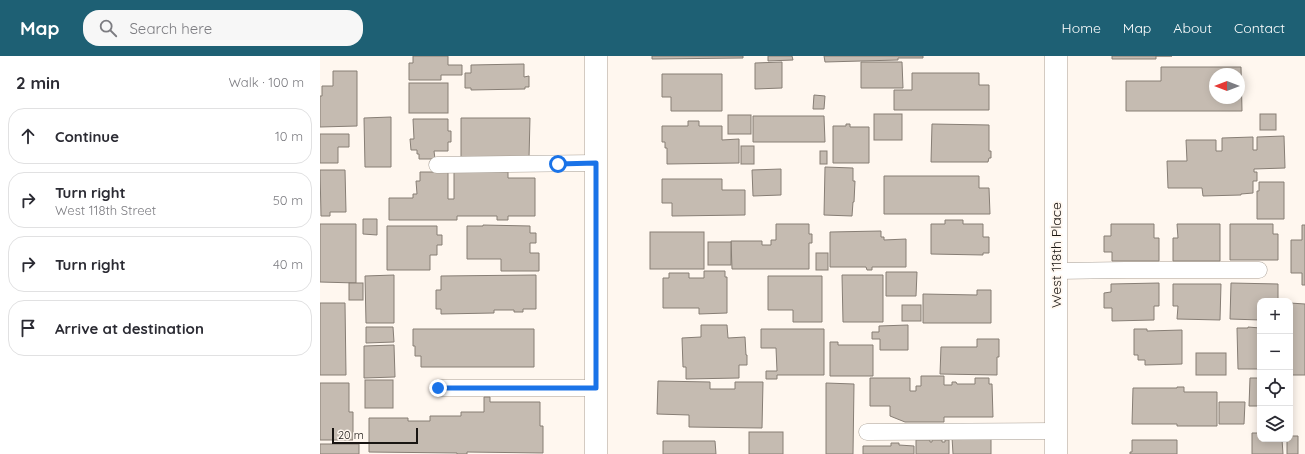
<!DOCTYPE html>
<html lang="en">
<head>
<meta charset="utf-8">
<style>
	body { margin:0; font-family:Quicksand,sans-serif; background:#f7f7f7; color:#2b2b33 }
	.controls { position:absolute; right:12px; bottom:12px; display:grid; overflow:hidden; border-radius:8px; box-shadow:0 2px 10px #0003 }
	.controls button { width:36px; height:36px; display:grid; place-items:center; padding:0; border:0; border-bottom:1px solid #e1e1e2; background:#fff; color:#2b2b33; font:20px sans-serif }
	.compass { position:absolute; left:889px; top:12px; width:36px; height:36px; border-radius:50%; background:#fff; box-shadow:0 2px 10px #0003; rotate:270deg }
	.scale { position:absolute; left:12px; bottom:10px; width:86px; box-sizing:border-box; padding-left:4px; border:2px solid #191512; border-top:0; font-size:11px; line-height:14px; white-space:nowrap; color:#191512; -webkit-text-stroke:3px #fff7ef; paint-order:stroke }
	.stop { position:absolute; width:12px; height:12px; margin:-9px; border:3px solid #1a73e8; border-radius:50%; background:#fff }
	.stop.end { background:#1a73e8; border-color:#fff; box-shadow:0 1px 4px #0008 }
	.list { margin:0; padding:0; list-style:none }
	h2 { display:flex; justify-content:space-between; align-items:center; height:52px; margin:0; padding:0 16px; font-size:17px }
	h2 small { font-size:13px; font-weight:400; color:#7c7c81 }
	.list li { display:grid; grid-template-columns:26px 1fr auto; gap:12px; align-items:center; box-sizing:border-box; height:56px; margin:0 8px 8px; padding:0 8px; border:1px solid #e1e1e2; border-radius:16px }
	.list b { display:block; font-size:15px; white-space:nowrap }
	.list p { margin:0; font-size:13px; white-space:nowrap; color:#7c7c81 }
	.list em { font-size:13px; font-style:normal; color:#7c7c81 }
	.icon { flex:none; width:22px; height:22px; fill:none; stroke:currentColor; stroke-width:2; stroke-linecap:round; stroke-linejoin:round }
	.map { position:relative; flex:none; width:985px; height:398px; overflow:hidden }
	header { display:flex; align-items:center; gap:24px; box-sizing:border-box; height:56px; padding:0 20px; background:#1e6074; color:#fff }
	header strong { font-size:19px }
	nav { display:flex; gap:22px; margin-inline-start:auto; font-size:14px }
	.search { width:280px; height:36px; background:#f7f7f7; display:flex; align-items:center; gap:10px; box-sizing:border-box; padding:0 14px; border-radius:16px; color:#7c7c81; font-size:15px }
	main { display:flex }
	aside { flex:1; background:#fff }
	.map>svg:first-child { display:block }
	.building { fill:#c5bbb1; stroke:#877e75; fill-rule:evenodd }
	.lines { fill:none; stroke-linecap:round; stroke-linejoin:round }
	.service-casing { stroke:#a9a096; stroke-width:17 }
	.minor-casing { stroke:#a9a096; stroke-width:23 }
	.service { stroke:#fff; stroke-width:16 }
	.minor { stroke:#fff; stroke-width:22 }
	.route { stroke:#1a73e8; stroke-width:5 }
	.labels { text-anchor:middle; stroke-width:3.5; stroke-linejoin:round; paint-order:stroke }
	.street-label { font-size:14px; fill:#191512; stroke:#fff7ef }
</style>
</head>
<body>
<header>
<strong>Map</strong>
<div class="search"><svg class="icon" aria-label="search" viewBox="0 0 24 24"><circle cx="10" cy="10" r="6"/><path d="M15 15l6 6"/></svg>Search here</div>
<nav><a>Home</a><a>Map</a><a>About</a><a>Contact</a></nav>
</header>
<main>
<aside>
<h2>2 min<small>Walk · 100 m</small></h2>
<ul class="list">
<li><svg class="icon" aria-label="ahead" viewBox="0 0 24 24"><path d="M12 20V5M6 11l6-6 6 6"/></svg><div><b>Continue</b></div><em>10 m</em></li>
<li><svg class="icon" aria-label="right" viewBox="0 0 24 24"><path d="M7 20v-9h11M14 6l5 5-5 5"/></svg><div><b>Turn right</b><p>West 118th Street</p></div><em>50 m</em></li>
<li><svg class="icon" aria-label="right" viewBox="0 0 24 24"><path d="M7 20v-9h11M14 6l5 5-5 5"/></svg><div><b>Turn right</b></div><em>40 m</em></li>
<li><svg class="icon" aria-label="arrive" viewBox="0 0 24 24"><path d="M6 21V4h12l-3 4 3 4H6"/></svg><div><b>Arrive at destination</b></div></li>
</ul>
</aside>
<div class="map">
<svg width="985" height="398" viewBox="0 0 985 398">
	<rect width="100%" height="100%" fill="#fff7ef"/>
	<g class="building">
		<polygon points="93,0 128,0 128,9 142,9 142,19 121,19 121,24 89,24 89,7 93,7"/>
		<polygon points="332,0 423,0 423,2 332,3"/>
		<polygon points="448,0 472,0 473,4 448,5"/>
		<polygon points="504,0 603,0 603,2 578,2 578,4 505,6"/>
		<polygon points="792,0 852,0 836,0 836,3 792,3"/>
		<polygon points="462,6 462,32 435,33 435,7"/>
		<polygon points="541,6 582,6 583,32 541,32"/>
		<polygon points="204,8 204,21 209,20 209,31 205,31 205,33 151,34 151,32 145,32 145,17 151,17 151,9"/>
		<path d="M841 11H921L922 55H806V25H841ZM895 18H919V42H895Z"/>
		<polygon points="13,15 37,15 37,70 0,71 0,40 2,40 2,30 13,30"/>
		<polygon points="592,17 659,17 659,29 669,29 669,54 574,54 574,34 592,34"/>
		<polygon points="342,18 402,18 402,55 351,55 351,41 342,41"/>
		<rect x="89" y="27" width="39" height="30"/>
		<polygon points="494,39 505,40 504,53 493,53"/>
		<rect x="554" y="58" width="28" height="26"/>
		<rect x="940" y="58" width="16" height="16"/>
		<rect x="408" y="59" width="23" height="19"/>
		<polygon points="433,60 504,60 505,86 433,86"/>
		<polygon points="71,61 71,111 45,111 44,62"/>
		<polygon points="141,62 210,62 209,102 141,101"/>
		<polygon points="93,63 128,63 128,75 131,75 131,86 128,86 128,95 114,95 115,103 99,103 99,98 97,98 97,94 91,94 90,83 94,83"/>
		<polygon points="368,65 379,65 379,70 402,70 402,84 419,83 419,107 347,108 347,92 345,92 345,86 342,86 342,70 368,70"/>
		<polygon points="526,68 530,68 530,71 549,71 549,107 513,107 513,70 526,70"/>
		<polygon points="612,68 669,69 669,95 671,95 671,102 669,102 668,106 611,106"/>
		<polygon points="0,78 29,78 29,91 18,91 18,107 0,107"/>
		<polygon points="964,80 965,112 934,113 934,116 937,116 937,125 933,125 933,137 921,138 921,139 883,140 882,132 848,132 847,105 867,105 866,84 896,84 896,95 902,95 902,82 933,81 933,94 937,94 937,81"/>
		<rect x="421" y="90" width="13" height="18"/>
		<rect x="500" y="95" width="7" height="13"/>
		<polygon points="505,111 533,112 533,125 535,125 534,146 533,146 532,160 504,159"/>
		<polygon points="461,113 461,139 433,140 432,114"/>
		<polygon points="0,114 25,114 26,156 10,156 10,160 1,160"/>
		<polygon points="100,116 128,116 128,143 134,143 134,116 188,116 188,122 215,122 215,160 188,160 188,164 177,164 177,160 137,160 137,164 69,164 69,142 93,142 93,138 97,138 96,125 100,125"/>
		<polygon points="564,120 659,120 659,132 669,132 670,158 564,158"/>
		<polygon points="342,123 402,123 402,134 425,134 425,159 352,160 352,147 342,147"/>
		<polygon points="939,126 964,126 964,163 937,163 937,135 939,135"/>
		<polygon points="43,163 57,163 57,179 43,178"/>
		<polygon points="625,164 643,164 643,168 663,168 663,181 669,181 669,197 663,197 663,199 611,198 611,168 625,168"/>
		<polygon points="0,168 36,168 36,227 0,226"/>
		<polygon points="456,168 489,168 489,178 492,178 492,187 489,187 489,213 412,213 411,185 442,185 442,189 451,189 451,184 456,184"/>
		<polygon points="791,168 834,168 834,182 839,182 839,205 792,205 792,196 784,196 784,180 791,180"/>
		<polygon points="857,168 900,168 900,205 853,205 853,182 858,182"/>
		<polygon points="910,168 953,168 953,178 958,178 958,204 910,204"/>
		<polygon points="163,169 210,170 210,177 216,177 216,187 210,187 210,197 219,197 219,215 181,215 181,203 147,203 147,170 163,170"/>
		<polygon points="982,169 985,169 985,229 982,229 982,217 971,217 971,184 982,184"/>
		<polygon points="67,170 117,170 117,179 122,179 122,189 117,189 117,199 110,199 110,214 67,214"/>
		<polygon points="561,175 561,181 564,181 564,184 586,183 586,211 552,211 552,214 547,214 546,211 510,211 510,176"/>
		<rect x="330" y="176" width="54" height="37"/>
		<rect x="388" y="186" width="23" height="23"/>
		<rect x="496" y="197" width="12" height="17"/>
		<polygon points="384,215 405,215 405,221 407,221 407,257 379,258 379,252 343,252 343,222 349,222 349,217 369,217 369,222 384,222"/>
		<polygon points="566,216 597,216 596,240 566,240"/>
		<polygon points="74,219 74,267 46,267 45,220"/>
		<polygon points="216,219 216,253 203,253 203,256 194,256 194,254 174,254 174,257 121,258 121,253 116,253 116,234 121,234 121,220"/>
		<polygon points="522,219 563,219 563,266 523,266"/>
		<polygon points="448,220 502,220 502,266 473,266 473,254 448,254"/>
		<rect x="29" y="227" width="14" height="17"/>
		<polygon points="839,227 839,250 834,250 834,264 792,265 792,252 784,252 784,237 791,236 791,228"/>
		<polygon points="911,227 958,228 958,245 940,245 940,264 910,263"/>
		<polygon points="853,228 901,228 900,264 857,263 858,250 853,250"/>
		<polygon points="657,234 671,234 671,267 603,267 603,238 657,239"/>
		<polygon points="0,247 25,247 26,319 0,319"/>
		<polygon points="970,247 985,248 985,319 970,319"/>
		<rect x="582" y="249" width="19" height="16"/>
		<polygon points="381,269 407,269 408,282 425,281 426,299 427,299 427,309 419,309 419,322 366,323 366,311 363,311 362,282 381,281"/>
		<polygon points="588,269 588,294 560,294 560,283 552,283 552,276 559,276 559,270"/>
		<polygon points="46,271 73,271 74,286 46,287"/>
		<polygon points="928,271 940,272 940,313 918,313 917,272 928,272"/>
		<polygon points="93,273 214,273 214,311 101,311 101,300 95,300 95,290 93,290"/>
		<polygon points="441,273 504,273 504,319 457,319 457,323 446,323 446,315 457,315 456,292 441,292"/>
		<polygon points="814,273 827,273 827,275 862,274 862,308 825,309 825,304 818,304 818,299 814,299"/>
		<polygon points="657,283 679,283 679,301 677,301 677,319 620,318 621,291 657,291"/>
		<polygon points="510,286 518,286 518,289 553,289 553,320 510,320"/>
		<polygon points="74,289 75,321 44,322 44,290"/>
		<rect x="876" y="297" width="30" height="22"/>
		<polygon points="601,320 624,320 624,329 632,329 632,326 636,326 637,328 655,328 655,322 669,322 669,328 672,328 673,361 624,361 624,366 585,366 570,360 570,350 550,350 550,322 590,322 590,335 596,335 596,330 601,330"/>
		<polygon points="930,322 940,322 940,350 929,350"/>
		<rect x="45" y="324" width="28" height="28"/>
		<polygon points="338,325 390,326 390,333 415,333 415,326 443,326 442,372 369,371 369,359 337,358"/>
		<polygon points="0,327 29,327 29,356 33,356 33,384 0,384"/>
		<polygon points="506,327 534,328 533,398 506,398"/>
		<polygon points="857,331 864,331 864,336 897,336 897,370 857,370 857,368 812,368 813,332 857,332"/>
		<polygon points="164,341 170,341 170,346 220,346 220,370 223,370 223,397 147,396 147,398 137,398 137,397 49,396 49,362 88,362 88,365 110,365 110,360 141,360 141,356 164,356"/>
		<polygon points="899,346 925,346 924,368 899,368"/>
		<rect x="429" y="376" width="34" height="22"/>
		<polygon points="932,377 940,377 940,383 962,383 963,398 932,398"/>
		<polygon points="970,380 978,380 978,398 967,398 967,383 970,383"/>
		<polygon points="632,381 671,381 671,398 633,398"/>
		<polygon points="596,384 610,384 610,386 612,386 612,384 622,384 622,386 625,386 625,384 629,384 629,398 596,398"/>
		<polygon points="812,384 857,384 857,398 810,398 810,396 812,396"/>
		<polygon points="343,385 395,385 396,398 343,398"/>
		<polygon points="571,387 579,387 579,389 594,390 594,398 543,398 543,390 571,390"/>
		<rect x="0" y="388" width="39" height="10"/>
	</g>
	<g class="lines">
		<g class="service-casing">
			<g id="service">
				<polyline points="117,109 276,107"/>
				<polyline points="736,215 806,214 939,214"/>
				<polyline points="118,332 276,332"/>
				<polyline points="547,376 736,375"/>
			</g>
		</g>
		<g class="minor-casing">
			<g id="minor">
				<polyline points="276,398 276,0"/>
				<polyline points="736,398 736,0"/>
			</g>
		</g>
		<use href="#service" class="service"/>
		<use href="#minor" class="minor"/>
	</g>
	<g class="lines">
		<polyline class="route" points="118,332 276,332 276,107 238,108"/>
	</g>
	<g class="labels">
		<g class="street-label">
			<text transform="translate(736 199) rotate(-90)" y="5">West 118th Place</text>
		</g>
	</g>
</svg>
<div class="controls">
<button>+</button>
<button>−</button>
<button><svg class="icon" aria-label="locate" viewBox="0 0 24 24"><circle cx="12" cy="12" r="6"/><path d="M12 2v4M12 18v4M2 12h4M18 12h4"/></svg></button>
<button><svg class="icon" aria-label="layers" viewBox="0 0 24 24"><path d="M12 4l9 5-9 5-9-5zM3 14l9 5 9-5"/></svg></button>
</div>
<svg class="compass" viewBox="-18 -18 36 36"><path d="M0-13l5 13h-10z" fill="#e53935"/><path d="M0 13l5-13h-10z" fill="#7c7c81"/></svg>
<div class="scale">20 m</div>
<div class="stop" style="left:238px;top:108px"></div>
<div class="stop end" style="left:118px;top:332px"></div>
</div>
</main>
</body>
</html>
